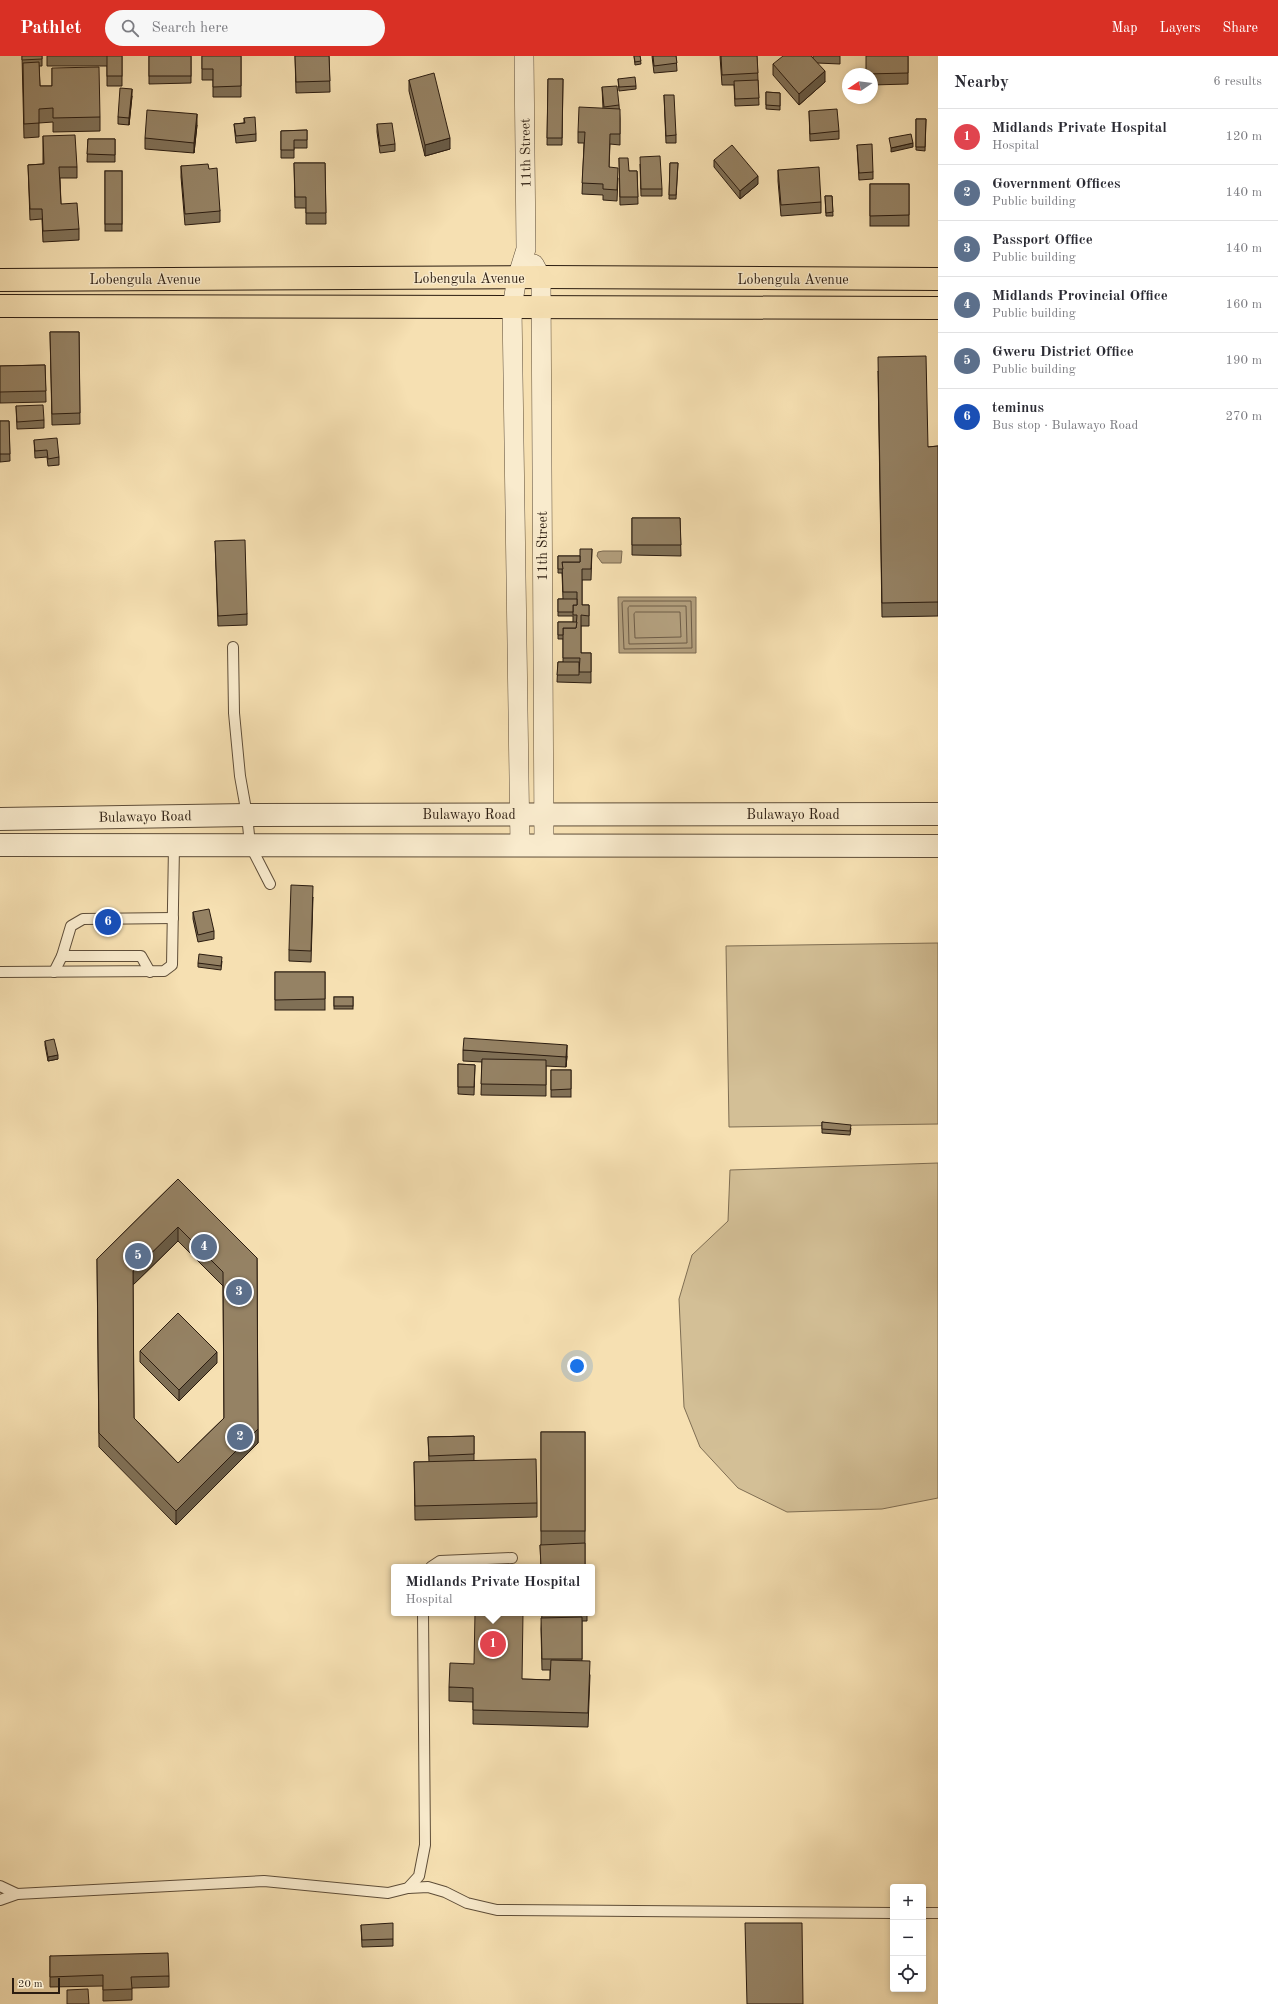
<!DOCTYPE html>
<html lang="en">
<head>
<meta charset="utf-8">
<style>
	body { margin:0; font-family:"Old Standard TT",serif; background:#f7f7f7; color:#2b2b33 }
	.controls { position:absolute; right:12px; bottom:12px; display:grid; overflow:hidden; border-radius:4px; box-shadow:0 2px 6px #0003 }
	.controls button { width:36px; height:36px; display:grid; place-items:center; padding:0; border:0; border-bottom:1px solid #e1e1e2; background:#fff; color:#2b2b33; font:20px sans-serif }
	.compass { position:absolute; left:842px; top:12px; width:36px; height:36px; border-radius:50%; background:#fff; box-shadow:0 2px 6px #0003; rotate:257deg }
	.scale { position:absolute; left:12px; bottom:10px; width:48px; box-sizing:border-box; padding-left:4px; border:2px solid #2b1c10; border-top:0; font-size:11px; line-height:14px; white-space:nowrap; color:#2b1c10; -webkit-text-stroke:3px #f9ebcd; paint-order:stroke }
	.you { position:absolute; left:577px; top:1310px; width:14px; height:14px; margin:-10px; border:3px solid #fff; border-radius:50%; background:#1a73e8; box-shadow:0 0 0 6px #1a73e833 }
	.badge { display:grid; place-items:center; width:26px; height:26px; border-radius:50%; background:#d93025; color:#fff; font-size:13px; font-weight:700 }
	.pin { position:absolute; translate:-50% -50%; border:2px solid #fff; box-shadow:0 1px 4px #0006 }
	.popup { position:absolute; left:391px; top:1508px; width:204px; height:52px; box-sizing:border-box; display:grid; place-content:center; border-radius:4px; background:#fff; filter:drop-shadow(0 1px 3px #0005); font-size:13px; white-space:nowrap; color:#7c7c81 }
	.popup b { font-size:15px; color:#2b2b33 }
	.popup::after { content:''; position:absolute; left:50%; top:100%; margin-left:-8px; border:8px solid transparent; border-top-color:#fff }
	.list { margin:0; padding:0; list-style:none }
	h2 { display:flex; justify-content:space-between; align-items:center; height:52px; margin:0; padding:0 16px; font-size:17px }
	h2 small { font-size:13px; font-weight:400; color:#7c7c81 }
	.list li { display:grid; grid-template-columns:26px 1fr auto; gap:12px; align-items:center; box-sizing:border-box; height:56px; padding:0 16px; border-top:1px solid #e1e1e2 }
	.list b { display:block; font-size:15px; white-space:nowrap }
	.list p { margin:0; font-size:13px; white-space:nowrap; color:#7c7c81 }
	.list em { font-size:13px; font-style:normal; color:#7c7c81 }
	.icon { flex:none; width:22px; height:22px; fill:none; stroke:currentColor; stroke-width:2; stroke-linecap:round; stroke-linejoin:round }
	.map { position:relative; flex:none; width:938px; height:1948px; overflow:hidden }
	header { display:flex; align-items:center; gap:24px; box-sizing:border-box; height:56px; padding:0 20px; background:#d93025; color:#fff }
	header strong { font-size:19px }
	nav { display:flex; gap:22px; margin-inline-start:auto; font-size:14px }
	.search { width:280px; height:36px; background:#f7f7f7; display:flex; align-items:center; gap:10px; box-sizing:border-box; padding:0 14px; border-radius:22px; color:#7c7c81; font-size:15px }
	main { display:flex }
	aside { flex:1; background:#fff }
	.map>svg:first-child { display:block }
	.green { fill:#d3bf96; stroke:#7f6e53 }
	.water { fill:#b19d7b; stroke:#7b6950 }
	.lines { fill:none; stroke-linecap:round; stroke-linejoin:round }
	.shore { stroke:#6e5c46; stroke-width:1 }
	.service-casing { stroke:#5e4d38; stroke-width:12 }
	.minor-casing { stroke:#5e4d38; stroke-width:20 }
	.tertiary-casing { stroke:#5e4d38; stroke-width:24 }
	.trunk-casing { stroke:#2b1c10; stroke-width:24 }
	.service { stroke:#f9ebcd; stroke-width:10 }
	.minor { stroke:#f9ebcd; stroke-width:19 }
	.tertiary { stroke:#f9ebcd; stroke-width:22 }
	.trunk { stroke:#f6e0b2; stroke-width:22 }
	.wall { fill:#807056; stroke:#2b1c10; fill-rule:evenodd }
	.shaded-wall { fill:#685b46; stroke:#2b1c10 }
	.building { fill:#958264; stroke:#2b1c10; fill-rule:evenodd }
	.labels { text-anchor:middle; stroke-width:3; stroke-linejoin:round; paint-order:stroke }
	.street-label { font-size:14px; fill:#2b1c10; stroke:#f9ebcd }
</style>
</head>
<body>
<header>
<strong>Pathlet</strong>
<div class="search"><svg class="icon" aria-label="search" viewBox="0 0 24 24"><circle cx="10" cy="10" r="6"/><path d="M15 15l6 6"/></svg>Search here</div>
<nav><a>Map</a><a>Layers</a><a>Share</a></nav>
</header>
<main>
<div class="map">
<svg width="938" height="1948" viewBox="0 0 938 1948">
	<rect width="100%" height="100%" fill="#f6e0b2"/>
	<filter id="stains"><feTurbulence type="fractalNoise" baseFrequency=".005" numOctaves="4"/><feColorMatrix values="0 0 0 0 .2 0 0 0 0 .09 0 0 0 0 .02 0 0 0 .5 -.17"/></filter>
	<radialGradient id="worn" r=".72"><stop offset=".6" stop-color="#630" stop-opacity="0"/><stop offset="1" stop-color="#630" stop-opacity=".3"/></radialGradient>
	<g class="green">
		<polygon points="938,887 938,1068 729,1071 726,890"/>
		<polygon points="938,1107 938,1442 882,1453 787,1456 738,1432 700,1391 684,1351 679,1243 692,1199 728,1165 730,1114"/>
	</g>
	<g class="water">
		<polygon points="603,495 622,495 621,507 602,507 597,500 598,496"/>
		<polygon points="618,541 696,541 696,597 619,597"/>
	</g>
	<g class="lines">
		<g class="shore">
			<polygon points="624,545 691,545 692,592 624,593 622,547"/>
			<polygon points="630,550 686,550 687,587 629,588 628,552"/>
			<polygon points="636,556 680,556 681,581 635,582 634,558"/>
		</g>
		<g class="service-casing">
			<g id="service">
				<polyline points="233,591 234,657 240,720 247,759 250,789 270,828"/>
				<polyline points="62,900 141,900 150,916"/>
				<polyline points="0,916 164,915 172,909 174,790"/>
				<polyline points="54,916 62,900 71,870 83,863 173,862"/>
				<polyline points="431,1511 440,1505 512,1502"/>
				<polyline points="0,1830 17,1838"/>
				<polyline points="408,1832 428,1831 445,1836 467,1847 497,1854 893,1857"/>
				<polyline points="0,1844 17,1838 264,1825 388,1837 408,1832 419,1820 425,1789 423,1557"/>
				<polyline points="923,1857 938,1857"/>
			</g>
		</g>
		<g class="minor-casing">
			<g id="minor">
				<polyline points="534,208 541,221 544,789"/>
				<polyline points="520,789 512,251 517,222 526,193 524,0"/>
			</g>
		</g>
		<g class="tertiary-casing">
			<g id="tertiary">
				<polyline points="0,763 247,759 938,758"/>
				<polyline points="0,789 938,790"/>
			</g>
		</g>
		<g class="trunk-casing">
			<g id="trunk">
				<polyline points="0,224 541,221 938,223"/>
				<polyline points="0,250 938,252"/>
			</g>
		</g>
		<use href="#service" class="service"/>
		<use href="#minor" class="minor"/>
		<use href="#tertiary" class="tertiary"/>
		<use href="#trunk" class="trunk"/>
	</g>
	<g class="wall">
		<polygon points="22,0 42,0 42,10 39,10 40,30 52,30 52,12 100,61 100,75 53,76 53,66 39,67 39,81 24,82"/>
		<polygon points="47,0 122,0 122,30 107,30 107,10 47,10"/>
		<polygon points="149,0 191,0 191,27 149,28"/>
		<polygon points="202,0 241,0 241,41 213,41 213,24 202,24"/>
		<polygon points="295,0 329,0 330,36 296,37"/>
		<polygon points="634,0 640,0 641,8 635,9"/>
		<polygon points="652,0 676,0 677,15 654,17"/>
		<polygon points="720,0 757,0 759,49 735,50 734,29 722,29"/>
		<polygon points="813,0 840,0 840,8 817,7 825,26 799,49 773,19 773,8 813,2"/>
		<polygon points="908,0 908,28 872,29 872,18"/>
		<polygon points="548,23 563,23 562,89 547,89"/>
		<polygon points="618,23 636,30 636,33 619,35"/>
		<polygon points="409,24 450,93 425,100 409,35"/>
		<polygon points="602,31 619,49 620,63 620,89 610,88 609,111 618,122 617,145 603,144 603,139 582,138 584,87 578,87 578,76 603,52"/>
		<polygon points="766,36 780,37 780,54 766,53"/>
		<polygon points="664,39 676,79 676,87 666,87"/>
		<polygon points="132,40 129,69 118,68 118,61"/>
		<polygon points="809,55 839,75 839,83 810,85"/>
		<polygon points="244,62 256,78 256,85 236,87 234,68 244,67"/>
		<polygon points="916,63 926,63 925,95 916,94"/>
		<polygon points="377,68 395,88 395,95 380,97 377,76"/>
		<polygon points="197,69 194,97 145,93 145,82"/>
		<polygon points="307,74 307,92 294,92 294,102 281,102 281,75"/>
		<polygon points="43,80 77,111 77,122 60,122 61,148 79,173 79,184 43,186 42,163 30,164 28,109 43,108"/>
		<polygon points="88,83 115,83 115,106 87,106"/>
		<polygon points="857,89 873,116 873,123 859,124"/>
		<polygon points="619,102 629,115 637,115 638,148 620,149"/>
		<polygon points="714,104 758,128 740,143 714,111"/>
		<polygon points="294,107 325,107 326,168 306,168 306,152 295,152"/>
		<polygon points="670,107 678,107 676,143 669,143"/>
		<polygon points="640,108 662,133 662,140 641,140"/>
		<polygon points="181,110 209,113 220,155 220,166 185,169 181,121"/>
		<polygon points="778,114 821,146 821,157 781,160 778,125"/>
		<rect x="105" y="115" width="17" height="60"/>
		<rect x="870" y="128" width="39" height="42"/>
		<polygon points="825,140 832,140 833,160 826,160"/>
		<polygon points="50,276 79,276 80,368 52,369"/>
		<polygon points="45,309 46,346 0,347 0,310"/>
		<polygon points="878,315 928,391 938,390 938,560 882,561"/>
		<polygon points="16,350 44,364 44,372 17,373"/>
		<polygon points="0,365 9,365 10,405 0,406"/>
		<polygon points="34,384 59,401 59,409 48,410 47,401 35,402"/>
		<polygon points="632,462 680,462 681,500 632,499"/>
		<polygon points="215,485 247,558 247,569 218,570"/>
		<polygon points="592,493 591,524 582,524 582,549 589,549 589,570 581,570 581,597 591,597 591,627 557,626 558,606 563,606 563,583 558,583 558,566 573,566 573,560 558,560 558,543 563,543 562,517 558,517 558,500 580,500"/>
		<polygon points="313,841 311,906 289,905 289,894"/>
		<polygon points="193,856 214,875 214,883 198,886 193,863"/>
		<polygon points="222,905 221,914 198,911 198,907"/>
		<rect x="275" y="916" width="50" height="38"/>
		<rect x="334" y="941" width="19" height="12"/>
		<polygon points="45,985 58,1003 48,1005 45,989"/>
		<polygon points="463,994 567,1000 566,1011 546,1010 546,1040 481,1039 482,1006 463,1005"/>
		<polygon points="458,1008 475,1009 474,1039 458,1038"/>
		<rect x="551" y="1014" width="20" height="27"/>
		<polygon points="822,1066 851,1072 850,1079 822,1077"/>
		<path d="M178 1123 257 1202 258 1387 176 1469 99 1391 97 1203ZM178 1185 223 1230 224 1362 178 1407 134 1362 133 1229Z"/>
		<polygon points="140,1295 217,1307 179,1345 140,1306"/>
		<polygon points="541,1376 585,1376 585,1511 541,1511 540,1489 541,1489"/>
		<polygon points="474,1380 474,1405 537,1447 537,1461 415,1464 414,1406 429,1406 428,1381"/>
		<polygon points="542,1557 587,1557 587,1565 582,1565 582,1605 590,1619 588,1671 473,1668 473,1646 449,1645 449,1631 522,1623 550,1624 550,1614 542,1614 541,1573"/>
		<polygon points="361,1869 393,1883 393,1890 362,1891"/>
		<polygon points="50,1900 169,1920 169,1931 132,1932 132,1944 103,1945 103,1930 50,1931"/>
	</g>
	<g class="shaded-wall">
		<polygon points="825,15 825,26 799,49 799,38"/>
		<polygon points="132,33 132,40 129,69 129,62"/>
		<polygon points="197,58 197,69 194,97 194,87"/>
		<polygon points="450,82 450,93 425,100 425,89"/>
		<polygon points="913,87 913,91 891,96 891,92"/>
		<polygon points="758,120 758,128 740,143 740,135"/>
		<polygon points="567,989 567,1000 566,1011 566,1001"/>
		<polygon points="58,999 58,1003 48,1005 48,1001"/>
		<polygon points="178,1171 178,1185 133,1229 133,1215"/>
		<polygon points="217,1296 217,1307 179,1345 179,1334"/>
		<polygon points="258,1373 258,1387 176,1469 176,1455"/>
	</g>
	<g class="building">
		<polygon points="22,0 42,0 42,3 22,4"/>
		<rect x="107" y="0" width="15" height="20"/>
		<rect x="149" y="0" width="42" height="20"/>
		<polygon points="202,0 241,0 241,30 213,31 213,13 202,13"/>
		<polygon points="295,0 329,0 330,25 296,26"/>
		<polygon points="634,0 640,0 641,5 635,6"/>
		<polygon points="653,0 676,0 677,7 654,10"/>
		<polygon points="721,0 757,0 758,17 722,19"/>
		<polygon points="783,0 811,0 825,15 799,38 773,8"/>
		<polygon points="866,0 908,0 908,17 866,18"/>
		<polygon points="39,6 40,30 52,30 52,12 99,11 100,61 53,62 53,52 39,53 39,67 24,68 23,7"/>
		<polygon points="434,17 450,82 425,89 409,24"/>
		<polygon points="635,21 636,30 619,31 618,23"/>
		<polygon points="548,23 563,23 562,82 547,82"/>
		<polygon points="758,24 759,42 735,43 734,25"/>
		<polygon points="617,30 619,49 604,51 602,31"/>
		<polygon points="120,32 132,33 129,62 118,61"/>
		<polygon points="766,36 780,37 780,50 766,49"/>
		<polygon points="664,39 674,39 676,79 666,80"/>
		<polygon points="579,51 620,53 620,78 610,78 609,111 618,112 617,134 603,133 603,128 582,127 585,76 578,76"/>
		<polygon points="837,53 839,75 810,78 809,55"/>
		<polygon points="147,54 197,58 194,87 145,82"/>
		<polygon points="255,61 256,78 236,80 234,68 245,67 244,62"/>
		<polygon points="916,63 926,63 925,91 916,91"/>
		<polygon points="392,67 395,88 380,90 377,68"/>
		<polygon points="307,74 307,84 294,84 294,94 281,94 281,75"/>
		<polygon points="911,78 913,87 891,92 889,82"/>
		<polygon points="75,79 77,111 59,111 61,148 77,147 79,173 43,175 42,153 30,153 28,109 44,108 43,80"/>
		<polygon points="88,83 115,83 115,99 87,98"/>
		<polygon points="872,88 873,116 859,117 857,89"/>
		<polygon points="732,89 758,120 740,135 714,104"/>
		<polygon points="660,100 662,133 641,133 640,101"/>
		<polygon points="619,102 628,102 629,115 637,115 638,141 620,141"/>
		<polygon points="294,107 325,107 326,157 306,157 306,141 295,141"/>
		<polygon points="670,107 678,107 676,139 669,139"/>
		<polygon points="208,108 209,113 217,112 220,155 185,158 181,110"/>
		<polygon points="819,111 821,146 781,149 778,114"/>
		<rect x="105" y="115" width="17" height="53"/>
		<polygon points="870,128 909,128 909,159 870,160"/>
		<polygon points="825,140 832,140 833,156 826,157"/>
		<polygon points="50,276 79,276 80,357 52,358"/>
		<polygon points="926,300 928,391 938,390 938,546 882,547 878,301"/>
		<polygon points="45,309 46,335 0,336 0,310"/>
		<polygon points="43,349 44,364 17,366 16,350"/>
		<polygon points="0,365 9,365 10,398 0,398"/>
		<polygon points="57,382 59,401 48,403 47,394 35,395 34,384"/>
		<polygon points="632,462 680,462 681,489 632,489"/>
		<polygon points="245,484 247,558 218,560 215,485"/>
		<polygon points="580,493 592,493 591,513 582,513 582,549 589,549 589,560 581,559 581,597 591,597 591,616 579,616 580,602 563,602 563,572 576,572 577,559 573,559 573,549 577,549 577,536 563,536 562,506 580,506"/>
		<polygon points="558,500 580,500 580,506 562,506 563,513 558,513"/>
		<polygon points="558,543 577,543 577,549 573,549 573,556 558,556"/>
		<polygon points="558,566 577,566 576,572 563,572 563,579 558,579"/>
		<polygon points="558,606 579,606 579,619 557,619"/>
		<polygon points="291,829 313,830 311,895 289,894"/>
		<polygon points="209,853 214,875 198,879 193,856"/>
		<polygon points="199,898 222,901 221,910 198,907"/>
		<polygon points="275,916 325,916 325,943 275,944"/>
		<rect x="334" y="941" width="19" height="9"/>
		<polygon points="464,982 567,989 566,1001 463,994"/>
		<polygon points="54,983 58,999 48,1001 45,985"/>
		<polygon points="482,1003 546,1004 546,1029 481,1028"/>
		<polygon points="458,1008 475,1009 474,1031 458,1031"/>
		<polygon points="551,1014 571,1014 571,1033 551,1034"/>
		<polygon points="822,1066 851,1069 850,1075 822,1073"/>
		<path d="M178 1123 257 1202 258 1373 176 1455 99 1377 97 1203ZM178 1171 223 1216 224 1362 178 1407 134 1362 133 1215Z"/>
		<polygon points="178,1257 217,1296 179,1334 140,1295"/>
		<rect x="541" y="1376" width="44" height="99"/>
		<polygon points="474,1380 474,1398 429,1400 428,1381"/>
		<polygon points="536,1403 537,1447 415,1450 414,1406"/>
		<polygon points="585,1487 585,1511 541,1511 540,1489"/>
		<polygon points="475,1557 523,1557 522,1623 550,1624 551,1604 590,1605 588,1657 473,1654 473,1632 449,1631 450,1607 474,1608"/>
		<polygon points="582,1561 582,1603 542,1603 541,1562"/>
		<polygon points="393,1867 393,1883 362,1884 361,1869"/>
		<polygon points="745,1867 802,1867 803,1948 747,1948"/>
		<polygon points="168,1897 169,1920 131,1921 132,1933 103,1934 103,1919 50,1921 50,1900"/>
		<polygon points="88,1933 89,1948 67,1948 67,1934"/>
	</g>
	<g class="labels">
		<g class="street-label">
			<text transform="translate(525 97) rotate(-91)" y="5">11th Street</text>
			<text x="469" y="227">Lobengula Avenue</text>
			<text x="145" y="228">Lobengula Avenue</text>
			<text x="793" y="228">Lobengula Avenue</text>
			<text transform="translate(542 490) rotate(-90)" y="5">11th Street</text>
			<text x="469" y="763">Bulawayo Road</text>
			<text x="793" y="763">Bulawayo Road</text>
			<text transform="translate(145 760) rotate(-1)" y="5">Bulawayo Road</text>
		</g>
	</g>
	<rect width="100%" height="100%" filter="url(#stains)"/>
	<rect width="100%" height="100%" fill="url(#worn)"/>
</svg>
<div class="controls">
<button>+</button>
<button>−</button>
<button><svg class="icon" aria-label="locate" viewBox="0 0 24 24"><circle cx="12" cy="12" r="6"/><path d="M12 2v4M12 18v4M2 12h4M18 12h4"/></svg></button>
</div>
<svg class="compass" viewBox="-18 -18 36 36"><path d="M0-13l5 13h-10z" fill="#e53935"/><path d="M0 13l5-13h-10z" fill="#7c7c81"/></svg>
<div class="scale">20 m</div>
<div class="you"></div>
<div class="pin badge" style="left:493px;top:1588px;background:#e0444e">1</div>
<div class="popup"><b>Midlands Private Hospital</b>Hospital</div>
<div class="pin badge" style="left:240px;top:1381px;background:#5c6f8a">2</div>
<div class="pin badge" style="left:239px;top:1236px;background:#5c6f8a">3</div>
<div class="pin badge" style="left:204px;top:1191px;background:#5c6f8a">4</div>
<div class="pin badge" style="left:138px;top:1200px;background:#5c6f8a">5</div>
<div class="pin badge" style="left:108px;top:866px;background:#1a4fb4">6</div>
</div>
<aside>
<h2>Nearby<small>6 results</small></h2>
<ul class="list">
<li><span class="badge" style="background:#e0444e">1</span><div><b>Midlands Private Hospital</b><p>Hospital</p></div><em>120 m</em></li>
<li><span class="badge" style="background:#5c6f8a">2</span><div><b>Government Offices</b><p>Public building</p></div><em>140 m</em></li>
<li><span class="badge" style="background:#5c6f8a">3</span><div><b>Passport Office</b><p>Public building</p></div><em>140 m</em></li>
<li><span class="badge" style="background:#5c6f8a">4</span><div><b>Midlands Provincial Office</b><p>Public building</p></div><em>160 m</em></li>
<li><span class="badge" style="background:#5c6f8a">5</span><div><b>Gweru District Office</b><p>Public building</p></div><em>190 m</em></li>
<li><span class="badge" style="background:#1a4fb4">6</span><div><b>teminus</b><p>Bus stop · Bulawayo Road</p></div><em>270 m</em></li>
</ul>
</aside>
</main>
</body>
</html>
